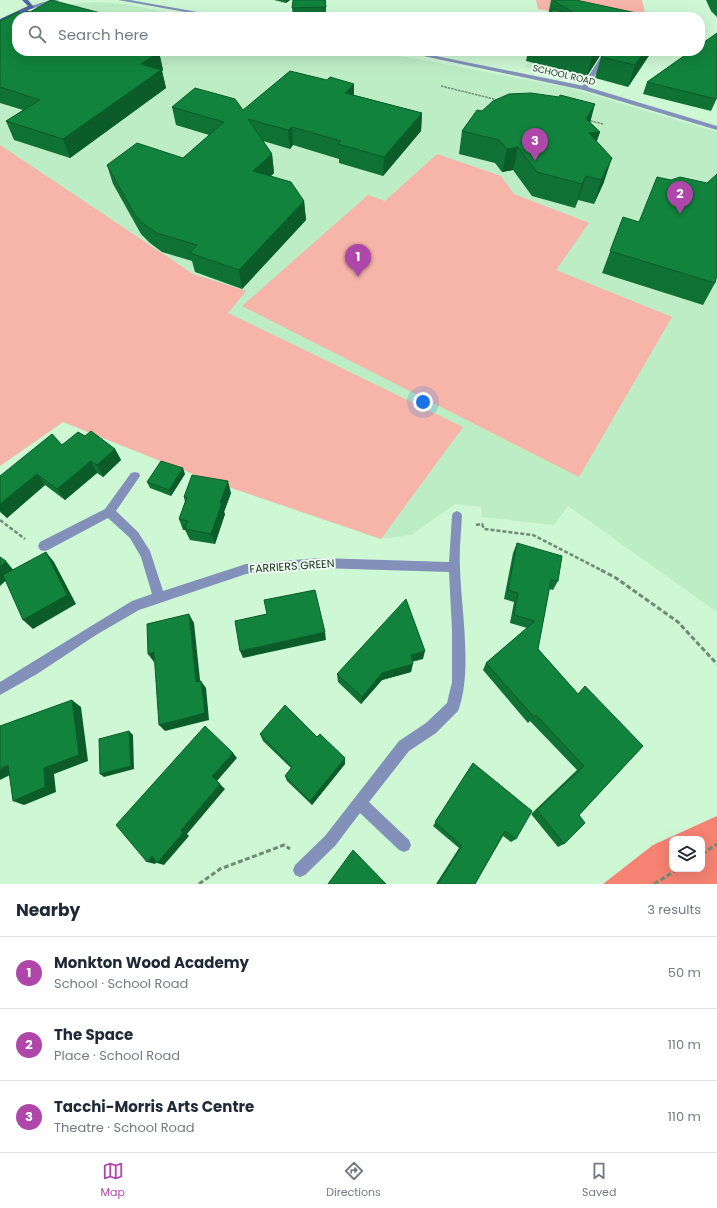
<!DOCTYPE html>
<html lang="en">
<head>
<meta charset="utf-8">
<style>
	body { margin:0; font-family:Poppins,sans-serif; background:#f2f2f3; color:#1f2937 }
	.controls { position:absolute; right:12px; bottom:12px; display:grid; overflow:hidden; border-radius:8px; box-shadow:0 4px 16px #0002 }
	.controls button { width:36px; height:36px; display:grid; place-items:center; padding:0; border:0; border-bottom:1px solid #e0e1e3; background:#fff; color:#1f2937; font:20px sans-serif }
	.you { position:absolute; left:423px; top:402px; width:14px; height:14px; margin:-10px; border:3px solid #fff; border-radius:50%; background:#1a73e8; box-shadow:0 0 0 6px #1a73e833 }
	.badge { display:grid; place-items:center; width:26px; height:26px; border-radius:50%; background:#ae47a9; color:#fff; font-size:13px; font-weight:700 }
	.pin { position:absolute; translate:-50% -33px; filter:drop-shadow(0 1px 2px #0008) }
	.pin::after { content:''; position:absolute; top:21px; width:14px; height:12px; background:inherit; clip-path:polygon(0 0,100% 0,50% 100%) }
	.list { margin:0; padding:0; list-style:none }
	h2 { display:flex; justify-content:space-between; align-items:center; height:52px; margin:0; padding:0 16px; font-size:17px }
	h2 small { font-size:13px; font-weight:400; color:#747a83 }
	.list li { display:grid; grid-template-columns:26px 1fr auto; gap:12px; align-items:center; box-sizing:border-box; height:72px; padding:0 16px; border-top:1px solid #e0e1e3 }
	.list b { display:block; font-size:15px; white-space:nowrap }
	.list p { margin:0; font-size:13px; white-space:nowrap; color:#747a83 }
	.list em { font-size:13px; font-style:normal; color:#747a83 }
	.icon { flex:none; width:22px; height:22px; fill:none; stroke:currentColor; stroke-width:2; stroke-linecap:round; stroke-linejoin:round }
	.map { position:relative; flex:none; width:717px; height:884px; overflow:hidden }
	.search { position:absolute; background:#fff; box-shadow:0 4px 16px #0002; left:12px; right:12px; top:12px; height:44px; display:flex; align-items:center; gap:10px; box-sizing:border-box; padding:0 14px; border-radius:16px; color:#747a83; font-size:15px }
	.sheet { height:268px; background:#fff }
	nav { display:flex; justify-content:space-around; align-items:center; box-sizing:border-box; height:56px; border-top:1px solid #e0e1e3; background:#fff; font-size:11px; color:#747a83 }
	nav a { display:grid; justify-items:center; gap:2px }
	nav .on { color:#ae47a9 }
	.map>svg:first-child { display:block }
	.built { fill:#bdedc5 }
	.green { fill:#f7b4a9 }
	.forest { fill:#f58272; fill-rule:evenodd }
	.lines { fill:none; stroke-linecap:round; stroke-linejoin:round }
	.path-far2 { stroke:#708b74; stroke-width:1.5; stroke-dasharray:2.5 1; stroke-linecap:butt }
	.path-far1 { stroke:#708b74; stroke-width:2.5; stroke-dasharray:4 2; stroke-linecap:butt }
	.path { stroke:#708b74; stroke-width:3; stroke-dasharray:5 2.5; stroke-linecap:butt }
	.lane { fill:#8290ba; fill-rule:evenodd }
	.street { fill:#8290ba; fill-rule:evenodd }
	.secondary { fill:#5164a0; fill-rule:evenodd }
	.wall { fill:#0f7134 }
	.shaded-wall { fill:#0c5c2a }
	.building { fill:#11833c; stroke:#0c5c2a }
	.labels { text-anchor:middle; stroke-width:4; stroke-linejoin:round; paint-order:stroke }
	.far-street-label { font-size:9px; fill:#1c2c1f; stroke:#edfdef }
	.street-label { font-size:11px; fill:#1c2c1f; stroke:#edfdef }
</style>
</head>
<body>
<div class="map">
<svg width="717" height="884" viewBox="0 0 717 884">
	<rect width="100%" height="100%" fill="#cef7d4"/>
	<g class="built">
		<polygon points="94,2 125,4 191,17 32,17 63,5"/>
		<polygon points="0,30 17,51 375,51 570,88 717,132 717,612 568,506 554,525 482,517 481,507 455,504 411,535 381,539 208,480 63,422 0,466"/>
		<polygon points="543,51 586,51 601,54 585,81 524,67"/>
	</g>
	<g class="green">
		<polygon points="536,0 642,0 646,17 583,17 538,9"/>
		<polygon points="0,145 193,274 246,291 228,313 463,427 381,539 208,480 63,422 0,466"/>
		<polygon points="437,154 501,176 514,194 589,223 556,270 672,317 579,477 242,306 368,195 385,201"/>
	</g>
	<path class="forest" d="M717 816V884H603L653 845ZM672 839H702V869H672Z"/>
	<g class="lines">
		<g class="path-far2">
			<polyline points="441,86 498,100"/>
			<polyline points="587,120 603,124"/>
		</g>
		<g class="path-far1">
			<polyline points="0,520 25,539"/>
			<polyline points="476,525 482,524 484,529 533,535 603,571"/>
		</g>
		<g class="path">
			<polyline points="601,570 616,578 678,622 717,664"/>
			<polyline points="702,854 717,844"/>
			<polyline points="199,884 220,869 284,845 290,849"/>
			<polyline points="654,884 678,869"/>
		</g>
		<polygon class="lane" points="605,53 608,55 587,88 582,89 581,88 602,55"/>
		<g class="street">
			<polygon points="50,0 59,0 31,9 28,7"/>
			<polygon points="118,0 130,0 226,17 213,17"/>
			<polygon points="400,51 411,51 584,86 717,126 717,130 583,90"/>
			<path d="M135 472 139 473 140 476 116 511 138 532 150 551 163 591 246 564 319 558 449 562 452 516 453 513 457 511 461 513 462 516C461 533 459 551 460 568 461 608 473 673 458 711L436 733 409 751 369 802 409 840 411 845 409 850 404 852 399 850 360 813 335 846 305 875 300 877 295 875 293 870 295 865 325 836 399 741 426 723 447 703 452 682V630L449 572 319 568 246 574 139 610 96 635 37 674 0 695V682L132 601 152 594 141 557 130 538 108 518 48 550 44 551 40 550 38 546 40 542 105 509 131 473Z"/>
		</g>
		<polygon class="secondary" points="22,0 28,0 34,7 33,8 0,23 0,19 28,6"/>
	</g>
	<g class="wall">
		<polygon points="274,0 290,0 286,3"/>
		<polygon points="326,0 326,17 293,17 292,8"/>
		<polygon points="551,0 655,17 548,16"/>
		<polygon points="706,0 717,0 717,17 711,11"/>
		<polygon points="30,12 17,17 159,52 163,70 162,71 166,88 70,158 14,140 6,121 23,110 0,103 0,21 21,14"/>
		<polygon points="528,51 652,51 628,87 595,78 601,57 604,53 601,54 587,76 526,61"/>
		<polygon points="327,80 354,84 354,95 422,113 421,131 383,176 339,163 339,159 293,145 290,149 263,141 272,154 274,173 271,176 304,201 306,220 242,289 195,272 192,261 162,252 150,243 141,234 113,184 107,165 183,158 209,135 176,125 172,107 243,110"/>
		<polygon points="647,82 717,98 711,111 643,94"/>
		<polygon points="482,111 590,122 600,132 596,142 604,182 594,204 578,200 575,208 532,196 513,170 502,172 495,163 459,154 462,131"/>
		<polygon points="623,217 639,222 715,283 703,305 602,273"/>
		<polygon points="85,436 115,449 121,460 103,477 97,473 65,500 45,485 7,518 0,512 0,476 62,445"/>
		<polygon points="185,474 171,496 150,488 147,482"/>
		<polygon points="231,493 224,512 225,514 215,544 190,540 185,530 183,530 179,519 185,502 184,497"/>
		<polygon points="517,543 558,581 553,590 549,589 538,649 578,694 643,746 579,815 564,844 558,847 531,814 577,770 530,721 528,723 483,670 486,663 527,628 510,623 514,602 504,599 513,553"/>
		<polygon points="423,659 412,662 411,672 382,680 361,704 338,682 337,674"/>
		<polygon points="260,734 345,764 312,805 287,781 285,776 291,768 263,741"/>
		<polygon points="473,763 516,839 511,842 503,836 475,884 436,884 459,848 433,826"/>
	</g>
	<g class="shaded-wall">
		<polygon points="286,0 290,0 286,3"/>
		<polygon points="595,51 606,51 606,52 601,54 587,76 592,55"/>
		<polygon points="645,51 652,51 628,87 635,65"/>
		<polygon points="159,52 163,70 162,71 166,88 70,158 63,139 141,64"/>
		<polygon points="354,84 354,102 345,93"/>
		<polygon points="595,104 589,127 586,119"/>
		<polygon points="422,113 421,131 383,176 384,157"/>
		<polygon points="292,127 293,145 290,149 288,130"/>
		<polygon points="600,132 592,155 589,133"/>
		<polygon points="518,147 513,170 502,172 507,149"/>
		<polygon points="272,154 274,173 256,189 253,171"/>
		<polygon points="612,158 604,182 594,204 601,180"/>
		<polygon points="586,176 578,200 575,208 582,184"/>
		<polygon points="304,201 306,220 242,289 239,270"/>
		<polygon points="115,449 121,460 103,477 97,465"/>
		<polygon points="91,461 97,473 65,500 57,489"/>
		<polygon points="183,468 185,474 171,496 169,490"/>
		<polygon points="37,474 45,485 7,518 0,510 0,504"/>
		<polygon points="228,481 231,493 224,512 225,514 215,544 211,534 220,503"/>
		<polygon points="46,552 54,562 76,604 33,629 23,620"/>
		<polygon points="6,561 15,572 0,586 0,567"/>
		<polygon points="189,614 194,623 201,689 196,682"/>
		<polygon points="325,632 326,640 243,658 240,651"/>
		<polygon points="425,651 423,659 409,662 411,655"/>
		<polygon points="154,652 154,662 148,654"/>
		<polygon points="413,664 411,672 382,680 361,704 362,697 382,673"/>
		<polygon points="201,681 206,688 209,720 165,731 159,725"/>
		<polygon points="72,700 81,707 88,761 54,774 56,792 24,805 13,801 44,768"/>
		<polygon points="129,731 133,735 134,769 104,777 100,774"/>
		<polygon points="233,753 237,758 217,781 212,776"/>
		<polygon points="345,758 345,764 312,805 310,801"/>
		<polygon points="8,765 20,770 0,780 0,769"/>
		<polygon points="220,784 225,789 187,834 189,836 164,865 157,863 181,830"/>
		<polygon points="152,856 159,859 155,864 147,862"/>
	</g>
	<g class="building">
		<polygon points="51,0 116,17 17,17 17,51 155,51 159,52 141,64 161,70 63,139 6,121 40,100 0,87 0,21 18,12 21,14 27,11 30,12"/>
		<polygon points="293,0 325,0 326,7 292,8"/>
		<polygon points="552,0 576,0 655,17 547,17 553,9 580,16"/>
		<polygon points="717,33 717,97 716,99 647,82 691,51 700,51 700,45"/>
		<polygon points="574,51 595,51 592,55"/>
		<polygon points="605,51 645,51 635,65 601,57"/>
		<polygon points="290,71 327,80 330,77 354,84 345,93 422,113 384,157 338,144 341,141 292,127 288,130 248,119 272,154 253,171 291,182 304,201 239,270 190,253 197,245 157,233 144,224 135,215 107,165 137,143 183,158 224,122 172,107 195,88 235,99 243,110"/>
		<polygon points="531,93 559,97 560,95 595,104 586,119 600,132 589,133 612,158 601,180 586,176 582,184 537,172 518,147 507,149 499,140 462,131 477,110 482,111 493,101 509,94"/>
		<polygon points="717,174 717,275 715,283 610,251 623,217 639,222 657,177 671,180 680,177 707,183"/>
		<polygon points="91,431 115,449 97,465 91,461 57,489 37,474 0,504 0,476 52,434 62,445 78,432 85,436"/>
		<polygon points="161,461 183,468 169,490 147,482"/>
		<polygon points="192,475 228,481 220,503 222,503 211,534 185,529 188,521 179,519 187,497 184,497"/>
		<polygon points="517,543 562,556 558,581 551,580 538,649 578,694 585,686 643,746 579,815 585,823 564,844 537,810 584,766 536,715 534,717 486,663 535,621 514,615 518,593 508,590"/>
		<polygon points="46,552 67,595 23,620 3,575"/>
		<polygon points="0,557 6,561 0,567"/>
		<polygon points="315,590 325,632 240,651 235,621 267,614 264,600"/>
		<polygon points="406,599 425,651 411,655 413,664 382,673 362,697 337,674"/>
		<polygon points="189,614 196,682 201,681 205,713 159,725 154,652 148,654 147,624"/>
		<polygon points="72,700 79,755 44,768 45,787 13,801 8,765 0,769 0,726"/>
		<polygon points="285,705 317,737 320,734 345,758 310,801 285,776 292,767 260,734"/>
		<polygon points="205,726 233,753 212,776 220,784 181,830 183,833 157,863 152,856 147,862 116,825"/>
		<polygon points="129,731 131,766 100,774 99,739"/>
		<polygon points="473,763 532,811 516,839 505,831 475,884 438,884 462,846 435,822"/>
		<polygon points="353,850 386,884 328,884"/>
	</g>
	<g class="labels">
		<g class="far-street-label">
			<text transform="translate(564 75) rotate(13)" y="3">SCHOOL ROAD</text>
		</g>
		<g class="street-label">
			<text transform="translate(292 566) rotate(-4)" y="4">FARRIERS GREEN</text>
		</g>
	</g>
</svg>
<div class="controls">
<button><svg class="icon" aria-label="layers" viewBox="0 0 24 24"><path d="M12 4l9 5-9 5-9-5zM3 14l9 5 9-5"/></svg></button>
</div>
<div class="you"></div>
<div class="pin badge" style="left:358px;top:277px">1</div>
<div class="pin badge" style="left:680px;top:214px">2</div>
<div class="pin badge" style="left:535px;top:161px">3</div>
<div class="search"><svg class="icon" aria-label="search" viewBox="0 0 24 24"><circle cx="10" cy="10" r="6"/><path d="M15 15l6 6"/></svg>Search here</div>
</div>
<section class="sheet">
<h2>Nearby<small>3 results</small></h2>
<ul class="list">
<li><span class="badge">1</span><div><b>Monkton Wood Academy</b><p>School · School Road</p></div><em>50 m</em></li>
<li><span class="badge">2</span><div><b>The Space</b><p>Place · School Road</p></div><em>110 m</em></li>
<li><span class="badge">3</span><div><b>Tacchi-Morris Arts Centre</b><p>Theatre · School Road</p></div><em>110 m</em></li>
</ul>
</section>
<nav>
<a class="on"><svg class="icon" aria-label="map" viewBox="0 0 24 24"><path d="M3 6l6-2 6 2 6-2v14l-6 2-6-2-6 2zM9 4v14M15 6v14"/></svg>Map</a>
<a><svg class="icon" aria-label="directions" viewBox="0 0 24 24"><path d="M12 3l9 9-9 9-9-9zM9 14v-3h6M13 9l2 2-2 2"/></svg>Directions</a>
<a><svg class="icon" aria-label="saved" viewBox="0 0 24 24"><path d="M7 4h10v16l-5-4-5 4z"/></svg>Saved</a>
</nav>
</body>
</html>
